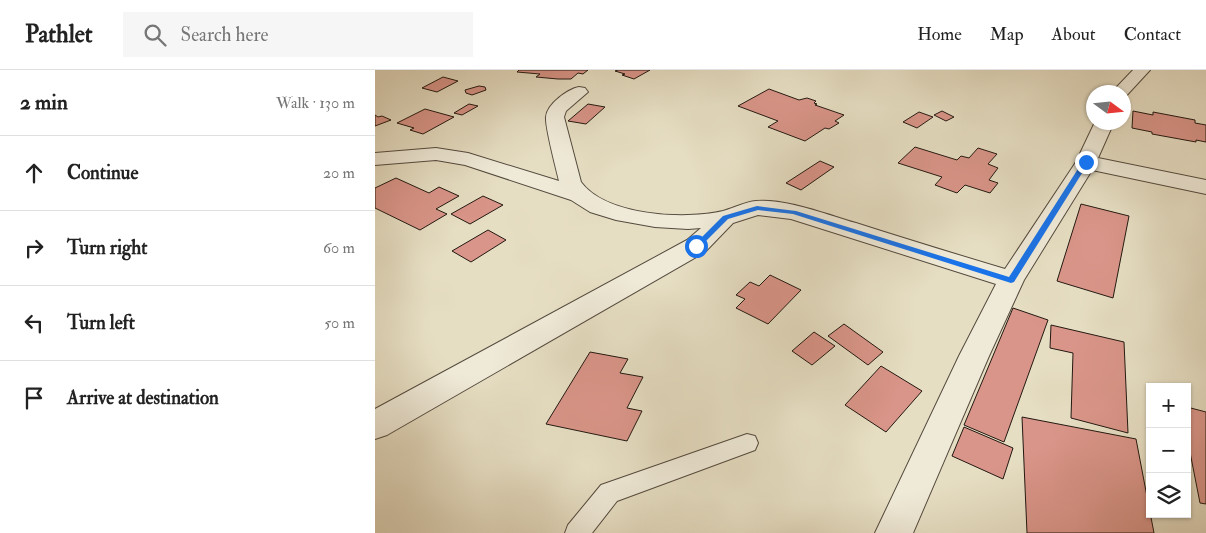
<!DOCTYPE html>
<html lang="en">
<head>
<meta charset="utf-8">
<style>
	body { margin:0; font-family:"IM FELL Double Pica",serif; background:#f6f6f6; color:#222 }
	.controls { position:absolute; right:15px; bottom:15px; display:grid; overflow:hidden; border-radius:0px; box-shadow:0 1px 4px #0004 }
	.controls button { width:45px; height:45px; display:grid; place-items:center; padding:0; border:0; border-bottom:1px solid #e0e0e0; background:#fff; color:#222; font:25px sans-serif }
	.compass { position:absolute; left:711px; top:15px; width:45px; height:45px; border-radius:50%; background:#fff; box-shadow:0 1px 4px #0004; rotate:105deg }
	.stop { position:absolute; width:15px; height:15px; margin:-11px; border:4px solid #1a73e8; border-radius:50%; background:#fff }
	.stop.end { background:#1a73e8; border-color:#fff; box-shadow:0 1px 5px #0008 }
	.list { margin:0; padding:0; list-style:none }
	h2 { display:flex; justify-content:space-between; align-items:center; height:65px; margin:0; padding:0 20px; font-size:21px }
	h2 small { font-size:16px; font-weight:400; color:#767676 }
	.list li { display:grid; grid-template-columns:32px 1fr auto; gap:15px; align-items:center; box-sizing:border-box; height:75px; padding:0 20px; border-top:1px solid #e0e0e0 }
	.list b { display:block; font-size:19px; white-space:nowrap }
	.list em { font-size:16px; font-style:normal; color:#767676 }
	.icon { flex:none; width:28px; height:28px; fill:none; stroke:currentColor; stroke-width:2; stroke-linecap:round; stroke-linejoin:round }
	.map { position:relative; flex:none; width:831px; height:463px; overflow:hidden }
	header { display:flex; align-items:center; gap:30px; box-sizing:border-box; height:70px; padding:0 25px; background:#fff; border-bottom:1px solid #e0e0e0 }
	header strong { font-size:24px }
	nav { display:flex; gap:28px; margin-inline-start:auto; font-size:18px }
	.search { width:350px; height:45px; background:#f6f6f6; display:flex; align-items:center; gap:12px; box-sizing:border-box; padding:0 18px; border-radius:0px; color:#767676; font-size:19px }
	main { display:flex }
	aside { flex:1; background:#fff }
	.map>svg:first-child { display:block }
	.building { fill:#d99589; stroke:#231811 }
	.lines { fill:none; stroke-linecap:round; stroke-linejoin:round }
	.service-casing { stroke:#544a3e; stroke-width:2 }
	.minor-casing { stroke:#544a3e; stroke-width:2 }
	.service { fill:#efead8; fill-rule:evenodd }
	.minor { fill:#efead8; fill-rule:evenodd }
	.route { fill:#1a73e8 }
</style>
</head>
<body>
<header>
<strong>Pathlet</strong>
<div class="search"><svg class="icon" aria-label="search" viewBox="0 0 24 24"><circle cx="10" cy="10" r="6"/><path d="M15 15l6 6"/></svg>Search here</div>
<nav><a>Home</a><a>Map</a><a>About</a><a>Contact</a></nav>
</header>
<main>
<aside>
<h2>2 min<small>Walk · 130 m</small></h2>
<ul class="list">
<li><svg class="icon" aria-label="ahead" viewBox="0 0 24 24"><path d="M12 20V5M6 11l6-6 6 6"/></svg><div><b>Continue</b></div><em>20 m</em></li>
<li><svg class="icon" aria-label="right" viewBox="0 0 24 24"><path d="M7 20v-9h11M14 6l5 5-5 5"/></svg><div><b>Turn right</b></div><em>60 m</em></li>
<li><svg class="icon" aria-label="left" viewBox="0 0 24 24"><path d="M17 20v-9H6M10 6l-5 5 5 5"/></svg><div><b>Turn left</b></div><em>50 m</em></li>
<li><svg class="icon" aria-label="arrive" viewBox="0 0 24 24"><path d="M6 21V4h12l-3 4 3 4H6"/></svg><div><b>Arrive at destination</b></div></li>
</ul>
</aside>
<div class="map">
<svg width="831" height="463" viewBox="0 0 831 463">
	<rect width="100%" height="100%" fill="#e6dec3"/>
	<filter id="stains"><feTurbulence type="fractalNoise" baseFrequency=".004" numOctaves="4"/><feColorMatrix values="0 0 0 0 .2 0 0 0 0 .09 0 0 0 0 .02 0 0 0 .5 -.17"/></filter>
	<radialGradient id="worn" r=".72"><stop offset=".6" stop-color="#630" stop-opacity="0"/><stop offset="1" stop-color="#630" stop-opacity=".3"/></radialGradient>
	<g class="building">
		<polygon points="144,0 213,0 208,4 203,3 196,9 183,9 161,7 165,4 142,2"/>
		<polygon points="243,0 275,0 259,9 247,5 250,4 240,1"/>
		<polygon points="68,7 83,11 62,22 47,18"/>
		<polygon points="104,16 110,17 111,20 97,25 91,23 90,20"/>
		<polygon points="394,19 424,30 432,28 441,31 439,33 442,34 440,35 469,45 460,51 464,53 454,59 450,58 430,71 393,57 403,51 363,36"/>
		<polygon points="94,34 103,36 87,45 79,43"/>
		<polygon points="213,34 230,37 211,54 193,51"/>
		<polygon points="50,39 79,47 48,64 35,60 39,58 22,53"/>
		<polygon points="567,41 579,47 571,51 559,45"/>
		<polygon points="758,41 778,45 778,42 820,50 820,53 831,55 831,72 821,70 821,72 777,64 777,62 757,58"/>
		<polygon points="544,42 558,47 542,58 528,52"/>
		<polygon points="0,45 3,47 7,46 16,50 0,56"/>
		<polygon points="540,77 582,90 586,86 594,88 603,78 622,84 613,94 623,98 614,110 623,113 615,123 590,115 582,123 560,115 567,107 523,93"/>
		<polygon points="445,91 459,97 426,120 411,113"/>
		<polygon points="21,108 54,123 64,117 84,126 61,139 72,144 45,160 0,138 0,118"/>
		<polygon points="108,126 128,135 95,154 76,144"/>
		<polygon points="706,134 754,146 738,228 682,211"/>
		<polygon points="113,160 131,170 96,192 77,181"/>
		<polygon points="395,205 426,220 393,254 361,238 370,229 361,225 375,212 384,216"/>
		<polygon points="638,238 673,250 629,372 589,355"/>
		<polygon points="469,254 508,282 493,295 453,266"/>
		<polygon points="676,255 749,272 753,363 696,348 698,283 675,278"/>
		<polygon points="439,262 460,276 437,295 417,281"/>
		<polygon points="215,282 253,289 245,303 268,307 252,338 267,341 252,371 171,354"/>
		<polygon points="506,296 547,321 511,362 470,335"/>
		<polygon points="812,337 831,342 831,434 825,433 812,367"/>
		<polygon points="647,347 761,369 779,463 652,463"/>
		<polygon points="589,357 638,378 628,409 577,386"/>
	</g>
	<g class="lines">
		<g class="service-casing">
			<polygon id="service" points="372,364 380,366 383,373 380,380 242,431 217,463 190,463 193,455 226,415"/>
		</g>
		<g class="minor-casing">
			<g id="minor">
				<polygon points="758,0 775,0 751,26 748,26 748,22 737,22"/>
				<path d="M204 17 210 18 213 22 191 41 189 47 206 112C231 146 310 150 348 141 359 138 370 132 381 131 410 128 453 145 481 153 531 169 580 184 630 199L701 92 720 52H739L723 88 831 110V124L717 100 649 210 614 286 538 463H500L584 286 621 214 416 149 383 145 358 153 330 182 12 365 0 369V339L312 170 326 158 313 159 280 157 241 150 215 142 196 130 90 95 61 90 0 95V83L61 78 93 83 184 111C181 98 170 57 171 47 172 34 193 19 204 17Z"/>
			</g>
		</g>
		<use href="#service" class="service"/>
		<use href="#minor" class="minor"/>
	</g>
	<polygon class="route" points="708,91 714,92 639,212 636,213 418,144 383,140 353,149 324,178 318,176 348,146 382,136 421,141 634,207"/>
	<rect width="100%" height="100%" filter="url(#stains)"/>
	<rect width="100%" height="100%" fill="url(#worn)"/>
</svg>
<div class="controls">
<button>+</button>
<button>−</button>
<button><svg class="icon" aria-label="layers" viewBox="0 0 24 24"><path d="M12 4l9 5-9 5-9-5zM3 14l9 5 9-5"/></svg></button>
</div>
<svg class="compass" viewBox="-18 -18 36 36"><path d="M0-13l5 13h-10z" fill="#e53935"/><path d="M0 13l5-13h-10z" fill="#767676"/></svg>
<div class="stop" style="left:321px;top:176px"></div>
<div class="stop end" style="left:711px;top:92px"></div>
</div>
</main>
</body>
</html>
